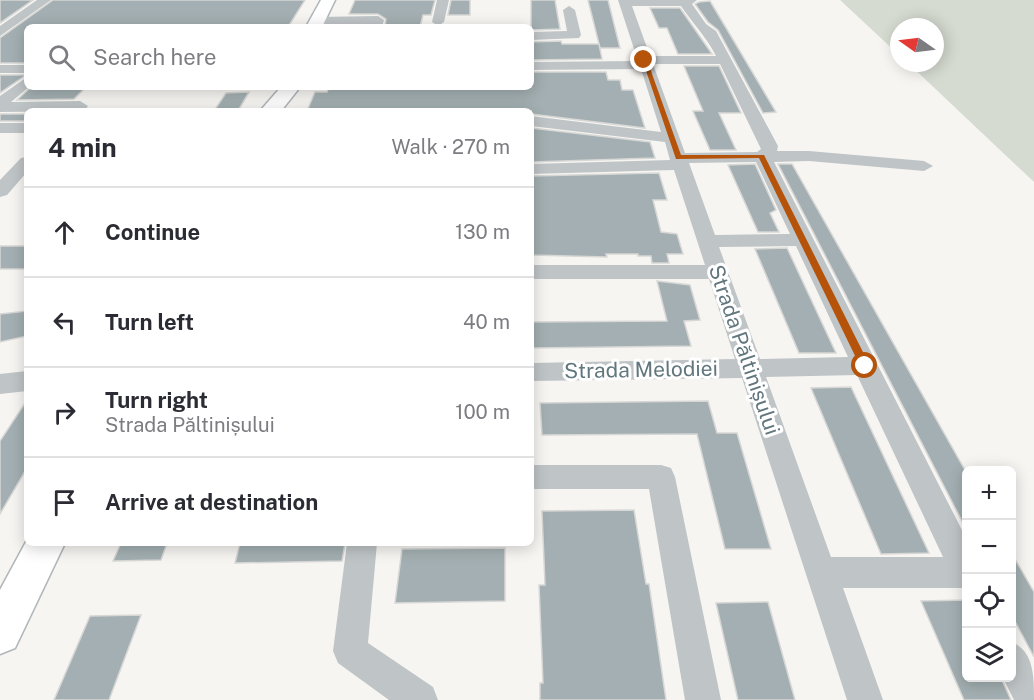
<!DOCTYPE html>
<html lang="en">
<head>
<meta charset="utf-8">
<style>
	body { margin:0; font-family:"Public Sans",sans-serif; background:#f2f2f3; color:#2b2b33 }
	.controls { position:absolute; right:18px; bottom:18px; display:grid; overflow:hidden; border-radius:9px; box-shadow:0 3px 15px #0003 }
	.controls button { width:54px; height:54px; display:grid; place-items:center; padding:0; border:0; border-bottom:2px solid #e1e1e2; background:#fff; color:#2b2b33; font:30px sans-serif }
	.compass { position:absolute; left:890px; top:18px; width:54px; height:54px; border-radius:50%; background:#fff; box-shadow:0 3px 15px #0003; rotate:284deg }
	.stop { position:absolute; width:18px; height:18px; margin:-14px; border:4px solid #b45309; border-radius:50%; background:#fff }
	.stop.end { background:#b45309; border-color:#fff; box-shadow:0 2px 6px #0008 }
	.list { margin:0; padding:0; list-style:none }
	h2 { display:flex; justify-content:space-between; align-items:center; height:78px; margin:0; padding:0 24px; font-size:26px }
	h2 small { font-size:20px; font-weight:400; color:#7c7c81 }
	.list li { display:grid; grid-template-columns:39px 1fr auto; gap:18px; align-items:center; box-sizing:border-box; height:90px; padding:0 24px; border-top:2px solid #e1e1e2 }
	.list b { display:block; font-size:22px; white-space:nowrap }
	.list p { margin:0; font-size:20px; white-space:nowrap; color:#7c7c81 }
	.list em { font-size:20px; font-style:normal; color:#7c7c81 }
	.icon { flex:none; width:33px; height:33px; fill:none; stroke:currentColor; stroke-width:2; stroke-linecap:round; stroke-linejoin:round }
	.map { position:relative; flex:none; width:1034px; height:700px; overflow:hidden }
	.search { position:absolute; background:#fff; box-shadow:0 3px 15px #0003; left:24px; top:24px; width:510px; height:66px; display:flex; align-items:center; gap:15px; box-sizing:border-box; padding:0 21px; border-radius:9px; color:#7c7c81; font-size:22px }
	.panel { position:absolute; background:#fff; box-shadow:0 3px 15px #0003; left:24px; top:108px; width:510px; height:438px; border-radius:9px }
	.map>svg:first-child { display:block }
	.green { fill:#d6dbd1 }
	.building { fill:#a3afb2; stroke:#d7d7d5; stroke-width:1.5 }
	.lines { fill:none; stroke-linecap:round; stroke-linejoin:round }
	.major-casing { stroke:#b0b6b9; stroke-width:3 }
	.minor { fill:#bfc4c6; fill-rule:evenodd }
	.major { fill:#fff; fill-rule:evenodd }
	.route { fill:#b45309 }
	.labels { text-anchor:middle; stroke-width:6; stroke-linejoin:round; paint-order:stroke }
	.street-label { font-size:21px; fill:#61767d; stroke:#fff }
</style>
</head>
<body>
<div class="map">
<svg width="1034" height="700" viewBox="0 0 1034 700">
	<rect width="100%" height="100%" fill="#f6f5f2"/>
	<polygon class="green" points="840,0 1034,0 1034,182 908,63 935,63 935,27 899,27 899,55"/>
	<g class="building">
		<polygon points="0,0 33,0 0,23"/>
		<polygon points="53,0 305,0 288,27 27,27 27,63 0,63 0,38"/>
		<polygon points="355,0 435,0 431,15 423,15 420,27 385,25 386,19 378,14 349,14"/>
		<polygon points="451,0 470,0 470,15 448,15"/>
		<polygon points="531,0 555,0 560,29 531,30"/>
		<polygon points="588,0 608,0 620,48 600,48"/>
		<polygon points="710,1 776,112 763,113 718,30 708,22 695,4 699,2"/>
		<polygon points="650,8 680,8 712,54 678,54 667,28 659,28"/>
		<polygon points="561,41 562,44 599,44 602,59 531,60 531,42"/>
		<polygon points="684,66 719,66 741,113 719,113 736,150 710,150 693,111 703,111"/>
		<polygon points="531,72 606,72 608,80 620,80 622,90 633,90 645,128 531,114 531,111 307,111 315,92 327,92 329,87 531,87"/>
		<polygon points="0,75 26,75 0,93"/>
		<polygon points="31,87 86,87 74,99 17,100"/>
		<polygon points="249,92 238,111 214,111 226,93"/>
		<rect x="0" y="114" width="27" height="7"/>
		<polygon points="531,128 650,142 655,158 531,162"/>
		<polygon points="755,164 776,210 770,213 779,232 758,232 728,165"/>
		<polygon points="778,164 792,164 966,472 966,529"/>
		<polygon points="659,173 667,200 653,200 661,232 677,234 683,254 667,254 669,263 652,263 651,256 638,256 638,254 606,254 607,257 531,255 531,176"/>
		<rect x="0" y="246" width="27" height="23"/>
		<polygon points="787,248 836,353 799,353 755,249"/>
		<polygon points="657,281 690,285 700,320 684,321 691,346 531,348 531,322 667,321"/>
		<polygon points="27,311 27,336 0,342 0,314"/>
		<polygon points="851,387 929,553 881,554 811,388"/>
		<polygon points="27,400 27,468 0,514 0,441"/>
		<polygon points="708,401 717,433 737,433 771,549 725,549 697,434 542,435 540,403"/>
		<polygon points="634,510 646,584 649,584 666,700 540,700 540,683 543,683 539,585 545,585 542,511"/>
		<polygon points="121,543 167,543 161,560 113,561"/>
		<polygon points="240,543 345,543 342,561 235,563"/>
		<polygon points="505,548 505,601 395,603 402,549"/>
		<polygon points="1011,552 1034,592 1034,657 1011,614"/>
		<polygon points="966,600 966,678 1001,678 1011,700 964,700 921,601"/>
		<polygon points="768,602 795,700 738,700 716,603"/>
		<polygon points="141,615 109,700 54,700 90,616"/>
	</g>
	<g class="lines">
		<g class="major-casing">
			<g id="major">
				<polygon points="321,0 335,0 322,27 306,27"/>
				<polygon points="281,87 300,87 281,111 260,111"/>
				<polygon points="27,540 27,543 65,543 15,648 0,654 0,590"/>
			</g>
		</g>
		<g class="minor">
			<polygon points="37,0 51,0 0,36 0,26"/>
			<polygon points="437,0 449,0 444,22 438,26 432,22"/>
			<path d="M618 0H697L692 4 706 24 716 31 778 146 777 151H809L924 161 933 166 924 171 809 161 774 162 966 538V588H843L883 700H847L742 378 531 381V363L735 359 709 279H531V265H705L674 170 531 174V164L670 160 665 142 531 126V116L661 132 641 69 531 70V62L638 61ZM632 6H681C693 24 706 36 716 56H650ZM653 64H720L761 149 757 152 685 153ZM756 162 790 234 715 235 689 163ZM796 246 848 357 760 359 719 247ZM857 375 943 557H831L766 377Z"/>
			<polygon points="569,6 575,10 581,35 579,38 531,40 531,32 567,31 563,10"/>
			<polygon points="378,16 384,20 382,27 370,27 371,24 317,25 311,21 317,17"/>
			<rect x="0" y="65" width="27" height="8"/>
			<polygon points="27,77 29,87 11,102 80,101 88,106 84,111 0,112 0,96"/>
			<rect x="0" y="123" width="27" height="10"/>
			<polygon points="27,157 27,172 7,195 0,197 0,180 21,158"/>
			<polygon points="27,371 27,391 0,394 0,374"/>
			<polygon points="531,465 661,465 671,468 675,477 721,700 685,700 649,489 531,489"/>
			<polygon points="347,543 377,543 368,643 433,687 438,700 389,700 338,663 333,651"/>
			<path d="M1012 642C1034 652 1034 676 1034 700H1014L1003 678H1012Z"/>
		</g>
		<use href="#major" class="major"/>
	</g>
	<polygon class="route" points="642,59 647,60 681,155 764,155 870,366 869,369 862,369 860,366 759,158 676,159"/>
	<g class="labels">
		<g class="street-label">
			<text transform="translate(744 350) rotate(71)" y="7">Strada Păltinișului</text>
			<text transform="translate(641 370) rotate(-1)" y="7">Strada Melodiei</text>
		</g>
	</g>
</svg>
<div class="controls">
<button>+</button>
<button>−</button>
<button><svg class="icon" aria-label="locate" viewBox="0 0 24 24"><circle cx="12" cy="12" r="6"/><path d="M12 2v4M12 18v4M2 12h4M18 12h4"/></svg></button>
<button><svg class="icon" aria-label="layers" viewBox="0 0 24 24"><path d="M12 4l9 5-9 5-9-5zM3 14l9 5 9-5"/></svg></button>
</div>
<svg class="compass" viewBox="-18 -18 36 36"><path d="M0-13l5 13h-10z" fill="#e53935"/><path d="M0 13l5-13h-10z" fill="#7c7c81"/></svg>
<div class="stop" style="left:865px;top:366px"></div>
<div class="stop end" style="left:644px;top:60px"></div>
<div class="search"><svg class="icon" aria-label="search" viewBox="0 0 24 24"><circle cx="10" cy="10" r="6"/><path d="M15 15l6 6"/></svg>Search here</div>
<section class="panel">
<h2>4 min<small>Walk · 270 m</small></h2>
<ul class="list">
<li><svg class="icon" aria-label="ahead" viewBox="0 0 24 24"><path d="M12 20V5M6 11l6-6 6 6"/></svg><div><b>Continue</b></div><em>130 m</em></li>
<li><svg class="icon" aria-label="left" viewBox="0 0 24 24"><path d="M17 20v-9H6M10 6l-5 5 5 5"/></svg><div><b>Turn left</b></div><em>40 m</em></li>
<li><svg class="icon" aria-label="right" viewBox="0 0 24 24"><path d="M7 20v-9h11M14 6l5 5-5 5"/></svg><div><b>Turn right</b><p>Strada Păltinișului</p></div><em>100 m</em></li>
<li><svg class="icon" aria-label="arrive" viewBox="0 0 24 24"><path d="M6 21V4h12l-3 4 3 4H6"/></svg><div><b>Arrive at destination</b></div></li>
</ul>
</section>
</div>
</body>
</html>
